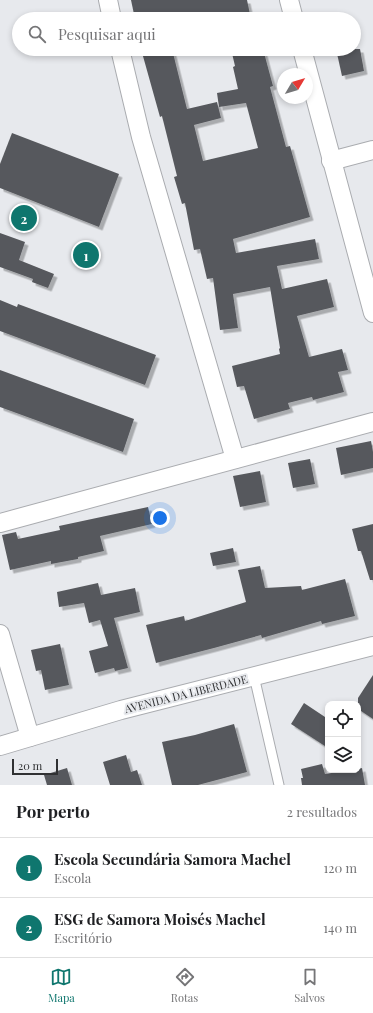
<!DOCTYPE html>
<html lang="pt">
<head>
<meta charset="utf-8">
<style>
	body { margin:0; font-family:"Playfair Display",serif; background:#f6f6f6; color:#202124 }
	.controls { position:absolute; right:12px; bottom:12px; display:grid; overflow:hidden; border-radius:8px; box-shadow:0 2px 6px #0003 }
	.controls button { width:36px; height:36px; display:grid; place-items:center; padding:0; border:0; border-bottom:1px solid #e0e0e0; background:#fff; color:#202124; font:20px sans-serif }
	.compass { position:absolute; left:277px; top:68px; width:36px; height:36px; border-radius:50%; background:#fff; box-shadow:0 2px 6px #0003; rotate:52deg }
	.scale { position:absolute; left:12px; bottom:10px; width:46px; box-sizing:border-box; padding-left:4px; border:2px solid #303133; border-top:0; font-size:11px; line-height:14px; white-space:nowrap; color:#303133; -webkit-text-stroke:3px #e7e9ed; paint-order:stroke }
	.you { position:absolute; left:160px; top:518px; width:14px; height:14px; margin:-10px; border:3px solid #fff; border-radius:50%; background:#1a73e8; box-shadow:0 0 0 6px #1a73e833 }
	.badge { display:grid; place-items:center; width:26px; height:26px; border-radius:50%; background:#0f766e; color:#fff; font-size:13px; font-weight:700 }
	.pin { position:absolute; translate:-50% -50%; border:2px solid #fff; box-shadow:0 1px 4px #0006 }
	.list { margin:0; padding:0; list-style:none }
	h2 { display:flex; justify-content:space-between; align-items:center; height:52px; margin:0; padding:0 16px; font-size:17px }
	h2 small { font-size:13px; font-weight:400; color:#757577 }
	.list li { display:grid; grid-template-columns:26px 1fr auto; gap:12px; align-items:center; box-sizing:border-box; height:60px; padding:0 16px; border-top:1px solid #e0e0e0 }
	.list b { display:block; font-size:15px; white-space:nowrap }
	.list p { margin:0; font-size:13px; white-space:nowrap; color:#757577 }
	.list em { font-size:13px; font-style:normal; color:#757577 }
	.icon { flex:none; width:22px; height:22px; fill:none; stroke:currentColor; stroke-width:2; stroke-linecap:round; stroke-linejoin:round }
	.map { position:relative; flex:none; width:373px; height:785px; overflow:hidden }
	.search { position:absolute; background:#fff; box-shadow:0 2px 6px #0003; left:12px; right:12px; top:12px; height:44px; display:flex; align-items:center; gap:10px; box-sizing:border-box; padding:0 14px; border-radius:22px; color:#757577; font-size:15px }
	.sheet { height:172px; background:#fff }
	nav { display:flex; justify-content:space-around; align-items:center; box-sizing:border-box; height:56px; border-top:1px solid #e0e0e0; background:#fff; font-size:11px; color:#757577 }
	nav a { display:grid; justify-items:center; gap:2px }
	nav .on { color:#0f766e }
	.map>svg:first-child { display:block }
	.building { fill:#57595d; filter:url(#shadow) }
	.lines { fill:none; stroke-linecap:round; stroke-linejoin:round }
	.service-casing { stroke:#aaacb0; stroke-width:11 }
	.minor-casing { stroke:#aaacb0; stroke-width:20 }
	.service { stroke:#fff; stroke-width:9 }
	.minor { stroke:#fff; stroke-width:18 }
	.labels { text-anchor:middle; stroke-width:4; stroke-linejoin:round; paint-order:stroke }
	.street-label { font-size:11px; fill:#303133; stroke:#e7e9ed }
</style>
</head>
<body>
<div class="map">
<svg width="373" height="785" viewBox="0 0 373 785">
	<defs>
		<filter id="shadow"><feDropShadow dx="3.5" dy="3.5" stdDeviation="0" flood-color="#0004"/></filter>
	</defs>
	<rect width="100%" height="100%" fill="#e7e9ed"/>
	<g class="building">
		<polygon points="131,0 247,0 251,19 135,19"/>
		<polygon points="141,49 172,49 187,109 217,102 221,118 194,125 203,161 258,148 246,103 219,107 217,93 238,89 233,67 235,66 231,49 263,49 273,86 270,87 286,147 290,146 310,217 233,239 236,253 315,239 319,259 277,266 282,289 327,279 334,307 297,316 309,357 342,349 348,370 338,372 344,392 313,400 312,397 288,403 290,409 254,419 244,386 237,387 232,366 280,354 279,349 280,348 270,287 233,294 238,328 220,330 213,278 207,279 200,249 194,250 185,203 182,204 174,177 177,176 162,116 160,117"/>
		<polygon points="336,49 360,49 364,71 342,76"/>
		<polygon points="12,133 119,174 99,227 0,188 0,164"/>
		<polygon points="0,233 25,242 19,260 54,274 48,288 32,282 33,279 0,267"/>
		<polygon points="0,300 17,307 18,304 156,355 145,385 0,331"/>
		<polygon points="0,370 134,419 123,452 0,407"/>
		<polygon points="371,441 373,452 373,468 341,475 336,448"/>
		<polygon points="310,459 315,484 293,488 288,463"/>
		<polygon points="260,471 266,502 240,507 233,476"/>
		<polygon points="148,507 152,524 100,536 104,551 78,557 78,559 51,564 51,561 10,570 2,535 16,532 18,539 60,530 59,526"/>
		<polygon points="373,524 373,580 370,580 361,551 358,551 352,529"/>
		<polygon points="233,548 236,562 213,566 210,553"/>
		<polygon points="260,566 265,588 301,586 302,590 345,579 355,616 322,624 321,621 262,638 261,635 214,648 156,663 146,625 184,616 185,621 246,602 238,570"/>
		<polygon points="98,583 101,595 135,588 140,612 114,618 128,668 115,671 114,668 95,673 89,651 108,646 100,620 89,623 84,603 59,607 57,592"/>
		<polygon points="60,644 69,685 45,690 41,670 36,671 31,650"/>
		<polygon points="373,675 373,719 358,709 358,698"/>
		<polygon points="304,703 328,719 328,748 291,724"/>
		<polygon points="234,724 247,772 198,785 172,785 162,742 195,735"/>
		<polygon points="126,755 131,772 137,770 142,785 110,785 103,762"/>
		<polygon points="322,764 325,774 350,770 358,770 358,769 362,768 365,785 302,785 301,778 303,778 301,769"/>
		<polygon points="67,768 72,785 47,785 44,775"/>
	</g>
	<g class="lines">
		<g class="service-casing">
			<polyline id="service" points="254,676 279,785"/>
		</g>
		<g class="minor-casing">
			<g id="minor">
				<polyline points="108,0 112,19"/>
				<polyline points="289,0 294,19"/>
				<polyline points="120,49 141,137 235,459"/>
				<polyline points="302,49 373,313"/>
				<polyline points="331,161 373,150"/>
				<polyline points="0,523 373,422"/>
				<polyline points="0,634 30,737"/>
				<polyline points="0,746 121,710 373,646"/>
			</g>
		</g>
		<use href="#service" class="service"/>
		<use href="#minor" class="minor"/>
	</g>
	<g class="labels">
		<g class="street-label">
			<text transform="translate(186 694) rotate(-14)" y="4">AVENIDA DA LIBERDADE</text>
		</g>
	</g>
</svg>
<div class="controls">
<button><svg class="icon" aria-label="locate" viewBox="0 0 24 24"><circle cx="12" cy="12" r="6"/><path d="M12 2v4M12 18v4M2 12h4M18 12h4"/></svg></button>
<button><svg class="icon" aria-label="layers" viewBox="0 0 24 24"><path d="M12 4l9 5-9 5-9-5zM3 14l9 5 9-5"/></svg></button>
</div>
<svg class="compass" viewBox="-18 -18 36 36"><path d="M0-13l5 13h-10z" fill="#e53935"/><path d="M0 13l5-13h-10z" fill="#757577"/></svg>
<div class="scale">20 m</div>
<div class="you"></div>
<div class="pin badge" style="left:86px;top:255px">1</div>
<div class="pin badge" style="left:24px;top:218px">2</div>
<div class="search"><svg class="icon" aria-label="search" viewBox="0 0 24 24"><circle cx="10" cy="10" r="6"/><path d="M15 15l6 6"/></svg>Pesquisar aqui</div>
</div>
<section class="sheet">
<h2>Por perto<small>2 resultados</small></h2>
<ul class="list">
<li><span class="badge">1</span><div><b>Escola Secundária Samora Machel</b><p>Escola</p></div><em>120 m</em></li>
<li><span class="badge">2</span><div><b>ESG de Samora Moisés Machel</b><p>Escritório</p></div><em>140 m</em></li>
</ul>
</section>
<nav>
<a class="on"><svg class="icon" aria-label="map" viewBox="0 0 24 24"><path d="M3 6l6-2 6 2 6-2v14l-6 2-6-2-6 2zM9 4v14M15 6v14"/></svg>Mapa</a>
<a><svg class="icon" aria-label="directions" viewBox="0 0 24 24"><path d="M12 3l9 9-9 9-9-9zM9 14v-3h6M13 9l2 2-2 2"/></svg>Rotas</a>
<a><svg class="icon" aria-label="saved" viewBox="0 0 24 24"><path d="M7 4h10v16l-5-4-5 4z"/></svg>Salvos</a>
</nav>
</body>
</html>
